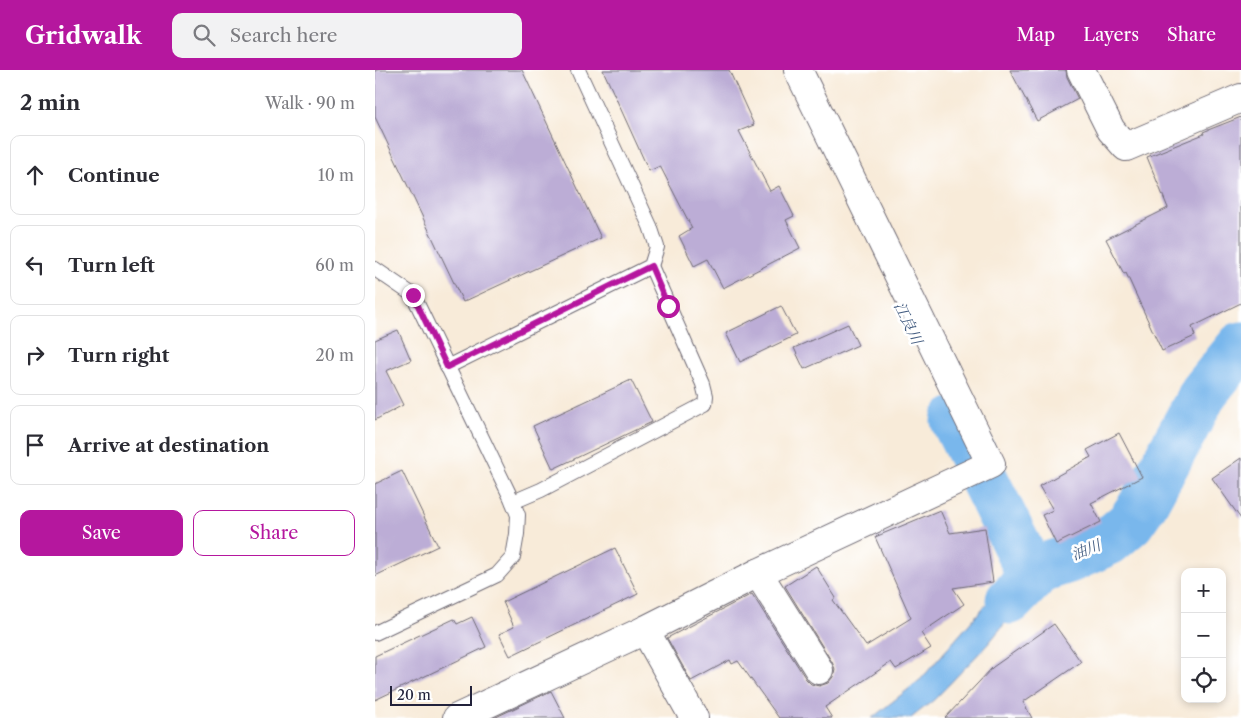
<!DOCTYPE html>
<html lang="en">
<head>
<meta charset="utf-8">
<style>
	body { margin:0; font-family:"Libre Caslon Text","Noto Serif JP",serif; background:#f2f2f3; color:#2b2b33 }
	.controls { position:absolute; right:15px; bottom:15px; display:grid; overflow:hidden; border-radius:10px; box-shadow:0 2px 8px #0003 }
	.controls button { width:45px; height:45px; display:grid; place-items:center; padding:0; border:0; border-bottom:1px solid #e1e1e2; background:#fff; color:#2b2b33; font:25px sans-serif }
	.scale { position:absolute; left:15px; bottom:12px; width:82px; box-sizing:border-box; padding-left:5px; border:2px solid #22223b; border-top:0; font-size:14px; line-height:18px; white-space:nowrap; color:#22223b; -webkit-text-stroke:4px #fff; paint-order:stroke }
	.stop { position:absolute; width:15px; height:15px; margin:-11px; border:4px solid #b5179e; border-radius:50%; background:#fff }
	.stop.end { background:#b5179e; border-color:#fff; box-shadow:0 1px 5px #0008 }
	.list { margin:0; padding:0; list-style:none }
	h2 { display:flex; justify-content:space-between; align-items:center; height:65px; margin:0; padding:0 20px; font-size:21px }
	h2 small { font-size:16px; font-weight:400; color:#7c7c81 }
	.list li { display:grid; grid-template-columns:32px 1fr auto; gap:15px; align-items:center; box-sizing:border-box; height:80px; margin:0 10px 10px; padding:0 10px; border:1px solid #e1e1e2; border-radius:10px }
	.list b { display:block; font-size:19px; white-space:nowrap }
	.list em { font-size:16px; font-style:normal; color:#7c7c81 }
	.actions { display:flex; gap:10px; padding:15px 20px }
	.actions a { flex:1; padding:11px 0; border:1px solid #b5179e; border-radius:10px; text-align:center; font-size:18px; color:#b5179e }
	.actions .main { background:#b5179e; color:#fff }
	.icon { flex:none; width:28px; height:28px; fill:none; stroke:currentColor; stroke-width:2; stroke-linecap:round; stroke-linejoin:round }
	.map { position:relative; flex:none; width:866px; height:648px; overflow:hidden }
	header { display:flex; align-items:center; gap:30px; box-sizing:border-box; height:70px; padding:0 25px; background:#b5179e; color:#fff }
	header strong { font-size:24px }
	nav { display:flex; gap:28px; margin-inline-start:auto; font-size:18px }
	.search { width:350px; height:45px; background:#f2f2f3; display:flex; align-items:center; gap:12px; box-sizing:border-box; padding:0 18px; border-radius:10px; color:#7c7c81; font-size:19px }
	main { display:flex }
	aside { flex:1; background:#fff }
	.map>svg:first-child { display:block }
	.water { fill:#79b7ec; stroke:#4e6c94 }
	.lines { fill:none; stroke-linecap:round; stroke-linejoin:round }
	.river { stroke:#79b7ec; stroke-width:49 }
	.building { fill:#bcadd6 }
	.service-casing { stroke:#6d6872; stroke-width:16 }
	.minor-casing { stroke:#6d6872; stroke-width:30 }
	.service { stroke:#fff; stroke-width:14 }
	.minor { stroke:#fff; stroke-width:28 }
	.route { stroke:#b5179e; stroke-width:6 }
	.labels { text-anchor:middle; stroke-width:5; stroke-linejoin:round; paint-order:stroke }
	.water-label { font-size:15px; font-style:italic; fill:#455e82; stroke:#fff }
</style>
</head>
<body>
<header>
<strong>Gridwalk</strong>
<div class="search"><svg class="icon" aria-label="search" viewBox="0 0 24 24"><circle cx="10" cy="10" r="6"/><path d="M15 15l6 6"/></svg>Search here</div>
<nav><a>Map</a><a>Layers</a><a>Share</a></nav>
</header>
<main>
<aside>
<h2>2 min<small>Walk · 90 m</small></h2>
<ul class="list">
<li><svg class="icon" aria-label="ahead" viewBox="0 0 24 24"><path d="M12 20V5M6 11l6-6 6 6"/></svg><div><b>Continue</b></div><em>10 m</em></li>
<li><svg class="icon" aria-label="left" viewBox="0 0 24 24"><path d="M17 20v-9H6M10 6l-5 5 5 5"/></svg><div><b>Turn left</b></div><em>60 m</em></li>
<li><svg class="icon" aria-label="right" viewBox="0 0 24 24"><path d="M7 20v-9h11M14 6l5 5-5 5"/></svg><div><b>Turn right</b></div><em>20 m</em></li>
<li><svg class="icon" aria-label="arrive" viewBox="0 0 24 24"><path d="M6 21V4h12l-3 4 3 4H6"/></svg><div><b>Arrive at destination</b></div></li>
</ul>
<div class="actions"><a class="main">Save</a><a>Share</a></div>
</aside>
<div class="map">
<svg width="866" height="648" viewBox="0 0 866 648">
	<rect width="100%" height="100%" fill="#fff"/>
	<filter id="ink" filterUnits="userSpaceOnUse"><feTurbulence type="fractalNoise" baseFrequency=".02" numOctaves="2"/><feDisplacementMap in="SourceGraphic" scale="10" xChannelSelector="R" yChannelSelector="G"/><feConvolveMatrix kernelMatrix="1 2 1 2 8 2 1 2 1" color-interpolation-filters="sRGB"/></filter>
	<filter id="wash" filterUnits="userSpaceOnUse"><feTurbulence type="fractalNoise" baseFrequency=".0096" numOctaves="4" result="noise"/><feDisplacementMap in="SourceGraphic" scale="20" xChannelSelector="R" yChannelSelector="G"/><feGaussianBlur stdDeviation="1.12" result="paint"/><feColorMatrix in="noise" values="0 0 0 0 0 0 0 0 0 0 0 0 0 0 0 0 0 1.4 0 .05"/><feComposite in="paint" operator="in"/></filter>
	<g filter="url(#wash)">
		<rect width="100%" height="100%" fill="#f8ebd9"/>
		<polygon class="water" points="657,506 647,532 613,574 560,629 536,648 497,648 546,609 628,515"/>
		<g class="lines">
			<g class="river">
				<polyline points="580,351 657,506"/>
				<polyline points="635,530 666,498 694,489 734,471 755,453 769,433 829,322 866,276"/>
			</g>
		</g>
		<g id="blocks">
			<g class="building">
				<polygon points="0,0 147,0 226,168 88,232 0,47"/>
				<polygon points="228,0 354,0 379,55 364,61 395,121 404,116 419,146 411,150 425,178 348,218 333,189 319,196 304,166 317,158 285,96 274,101"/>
				<polygon points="635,0 691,0 692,7 703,29 662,51"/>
				<polygon points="866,47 866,233 817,257 820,266 787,281 751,203 749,204 731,169 793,138 772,87 829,64 828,62"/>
				<polygon points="406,236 421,265 365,292 351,263"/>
				<polygon points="473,254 483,275 429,299 419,278"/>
				<polygon points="23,260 36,290 11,301 28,335 0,350 0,270"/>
				<polygon points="256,310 277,352 178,399 158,356"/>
				<polygon points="744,363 767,407 716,433 726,452 681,474 667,445 678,440 664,416 716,387 712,380"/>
				<polygon points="866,388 866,449 837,408"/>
				<polygon points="27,401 63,476 0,506 0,414"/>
				<polygon points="565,440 575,463 610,458 618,512 578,518 589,534 546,563 556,578 521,599 516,592 450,637 457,648 404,648 363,591 357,594 355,590 316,611 292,568 377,524 431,609 436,614 444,616 453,613 458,607 460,599 457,592 410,516 441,496 461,528 458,530 491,576 536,548 500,467"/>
				<polygon points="240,478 263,524 135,586 124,564 139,557 128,532"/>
				<polygon points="97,547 111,577 0,630 0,586 79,549 82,554"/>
				<polygon points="679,554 706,592 648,632 657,648 570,648 618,597"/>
				<polygon points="176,621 190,648 119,648"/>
			</g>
		</g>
	</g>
	<g filter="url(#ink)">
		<use href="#blocks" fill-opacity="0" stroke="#6d6872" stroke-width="1"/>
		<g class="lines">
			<g class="service-casing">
				<g id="service">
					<polyline points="0,199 38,225 136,428 143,445 142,464 138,487 122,505 0,563"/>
					<polyline points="72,297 276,196 282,177 275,156 203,0"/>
					<polyline points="138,432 166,420 330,334 331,326 328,314 276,196"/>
				</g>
			</g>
			<g class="minor-casing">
				<g id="minor">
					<polyline points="706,0 736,60 751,77 866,28"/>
					<polyline points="383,503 444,600"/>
					<polyline points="270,560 319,648"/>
					<polyline points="82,648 270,560 383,503 616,394 423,0"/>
				</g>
			</g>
			<use href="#service" class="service"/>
			<use href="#minor" class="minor"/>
		</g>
	</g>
	<g class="lines" filter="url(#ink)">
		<polyline class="route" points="38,225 72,297 276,196 293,236"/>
	</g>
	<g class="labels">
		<g class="water-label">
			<text transform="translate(533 253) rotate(64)" y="5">江良川</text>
			<text transform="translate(711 480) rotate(-22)" y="5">油川</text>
		</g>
	</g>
</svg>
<div class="controls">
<button>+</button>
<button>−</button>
<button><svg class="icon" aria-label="locate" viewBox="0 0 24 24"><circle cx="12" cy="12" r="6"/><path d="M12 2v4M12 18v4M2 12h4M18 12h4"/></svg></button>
</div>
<div class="scale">20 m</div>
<div class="stop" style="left:293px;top:236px"></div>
<div class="stop end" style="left:38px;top:225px"></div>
</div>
</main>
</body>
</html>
